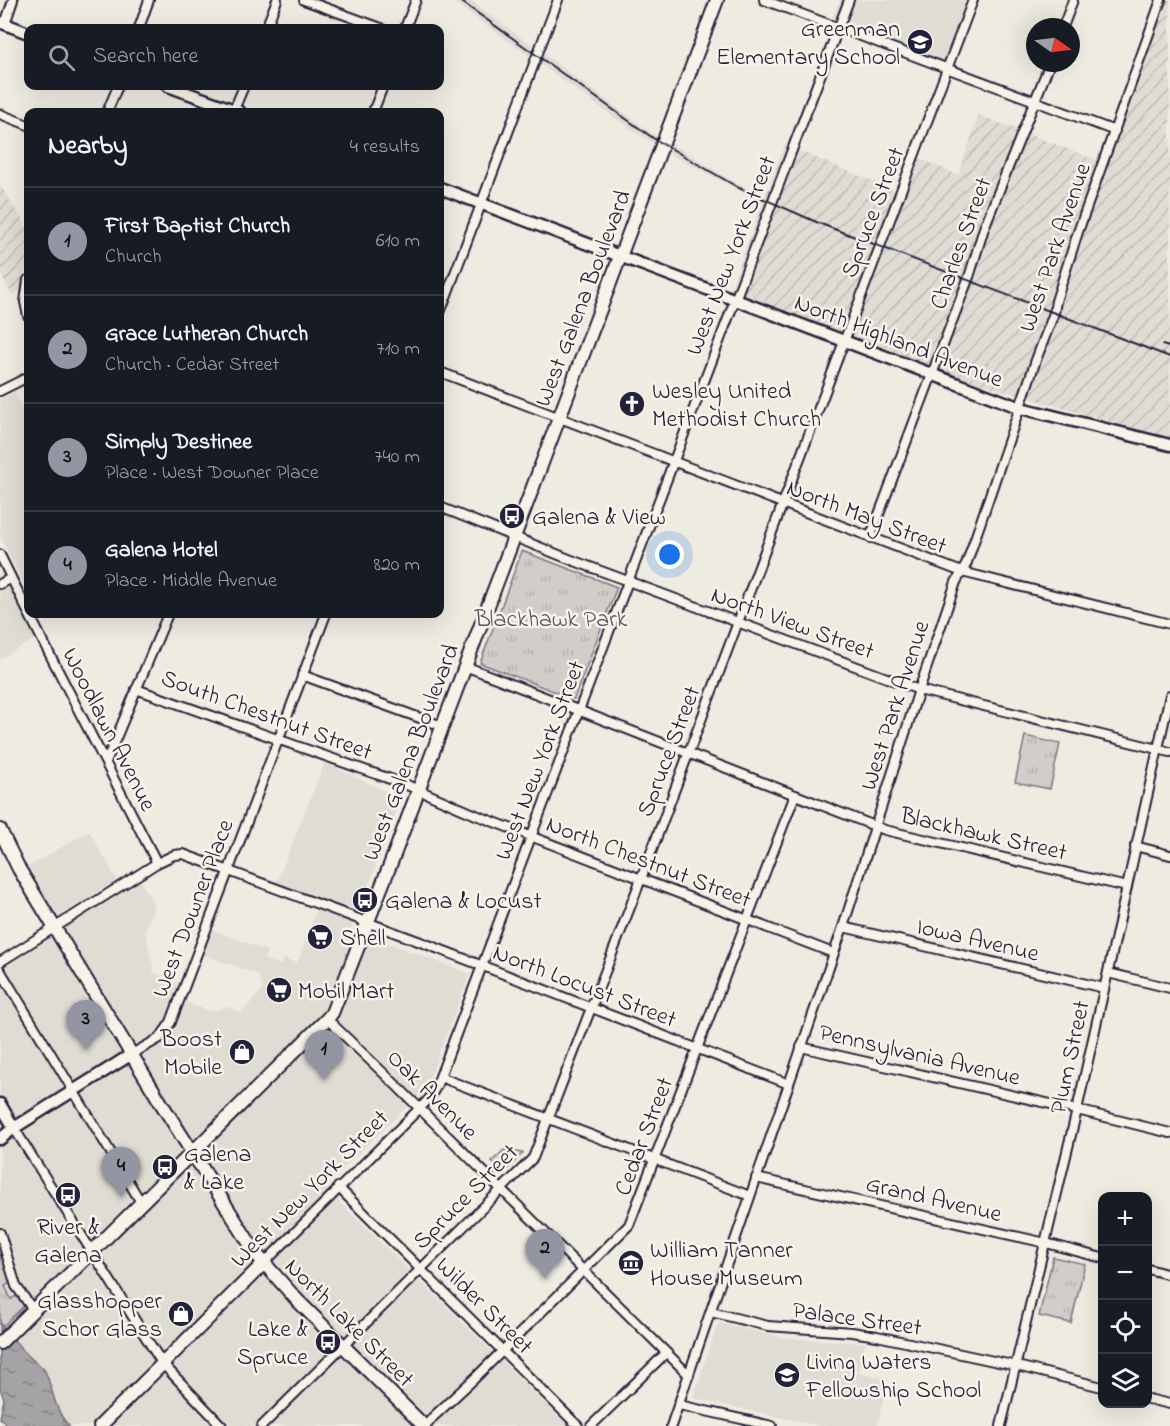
<!DOCTYPE html>
<html lang="en">
<head>
<meta charset="utf-8">
<style>
	body { margin:0; font-family:"Indie Flower",sans-serif; background:#20242c; color:#f1f3f6 }
	.controls { position:absolute; right:18px; bottom:18px; display:grid; overflow:hidden; border-radius:12px; box-shadow:0 6px 24px #0002 }
	.controls button { width:54px; height:54px; display:grid; place-items:center; padding:0; border:0; border-bottom:2px solid #363941; background:#171b24; color:#f1f3f6; font:30px sans-serif }
	.compass { position:absolute; left:1026px; top:18px; width:54px; height:54px; border-radius:50%; background:#171b24; box-shadow:0 6px 24px #0002; rotate:104deg }
	.you { position:absolute; left:670px; top:555px; width:21px; height:21px; margin:-15px; border:4px solid #fff; border-radius:50%; background:#1a73e8; box-shadow:0 0 0 9px #1a73e833 }
	.badge { display:grid; place-items:center; width:39px; height:39px; border-radius:50%; background:#9495a2; color:#111; font-size:20px; font-weight:700 }
	.pin { position:absolute; translate:-50% -50px; filter:drop-shadow(0 2px 3px #0008) }
	.pin::after { content:''; position:absolute; top:32px; width:21px; height:18px; background:inherit; clip-path:polygon(0 0,100% 0,50% 100%) }
	.list { margin:0; padding:0; list-style:none }
	h2 { display:flex; justify-content:space-between; align-items:center; height:78px; margin:0; padding:0 24px; font-size:26px }
	h2 small { font-size:20px; font-weight:400; color:#9ea1a6 }
	.list li { display:grid; grid-template-columns:39px 1fr auto; gap:18px; align-items:center; box-sizing:border-box; height:108px; padding:0 24px; border-top:2px solid #363941 }
	.list b { display:block; font-size:22px; white-space:nowrap }
	.list p { margin:0; font-size:20px; white-space:nowrap; color:#9ea1a6 }
	.list em { font-size:20px; font-style:normal; color:#9ea1a6 }
	.icon { flex:none; width:33px; height:33px; fill:none; stroke:currentColor; stroke-width:2; stroke-linecap:round; stroke-linejoin:round }
	.map { position:relative; flex:none; width:1170px; height:1426px; overflow:hidden }
	.search { position:absolute; background:#171b24; box-shadow:0 6px 24px #0002; left:24px; top:24px; width:420px; height:66px; display:flex; align-items:center; gap:15px; box-sizing:border-box; padding:0 21px; border-radius:12px; color:#9ea1a6; font-size:22px }
	.panel { position:absolute; background:#171b24; box-shadow:0 6px 24px #0002; left:24px; top:108px; width:420px; height:510px; border-radius:12px }
	.map>svg:first-child { display:block }
	.built { fill:#dfdcd4 }
	.industrial { fill:url(#industrial-furrows) }
	.grass { fill:url(#grass-tufts); stroke:#7a7882; stroke-width:1.5 }
	.water { fill:url(#water-ripples); stroke:#716f7b; stroke-width:1.5 }
	.lines { fill:none; stroke-linecap:round; stroke-linejoin:round }
	.street-casing { stroke:#22223b; stroke-width:12 }
	.secondary-casing { stroke:#22223b; stroke-width:15 }
	.primary-casing { stroke:#22223b; stroke-width:16 }
	.street { stroke:#f7f3e8; stroke-width:8 }
	.secondary { stroke:#f7f3e8; stroke-width:10 }
	.primary { stroke:#f7f3e8; stroke-width:12 }
	.rail { stroke:#22223b; stroke-width:2 }
	.labels { text-anchor:middle; stroke-width:5; stroke-linejoin:round; paint-order:stroke }
	.poi-label { font-size:24px; fill:#22223b; stroke:#f7f3e8; text-anchor:start }
	.street-label { font-size:24px; fill:#22223b; stroke:#f7f3e8 }
	.park-label { font-size:24px; fill:#575566; stroke:#f7f3e8 }
</style>
</head>
<body>
<div class="map">
<svg width="1170" height="1426" viewBox="0 0 1170 1426">
	<defs>
		<pattern id="industrial-furrows" width="10" height="10" patternUnits="userSpaceOnUse" patternTransform="scale(1.5)"><rect width="10" height="10" fill="#dfdcd4"/><path d="M-1 1l2-2M0 10L10 0M9 11l2-2" fill="none" stroke="#bfbcb7"/></pattern>
		<pattern id="grass-tufts" width="24" height="20" patternUnits="userSpaceOnUse" patternTransform="scale(1.5)"><rect width="24" height="20" fill="#d1cdc9"/><path d="M3 7l-1-3M5 7V3M7 7l1-3M15 17l-1-3M17 17v-4M19 17l1-3" fill="none" stroke="#b3b0ae"/></pattern>
		<pattern id="water-ripples" width="26" height="14" patternUnits="userSpaceOnUse" patternTransform="scale(1.5)"><rect width="26" height="14" fill="#a6a3a6"/><path d="M2 4q2-2 4 0t4 0M15 11q2-2 4 0t4 0" fill="none" stroke="#878488"/></pattern>
	</defs>
	<rect width="100%" height="100%" fill="#eeebe1"/>
	<filter id="ink" filterUnits="userSpaceOnUse"><feTurbulence type="fractalNoise" baseFrequency=".0167" numOctaves="2"/><feDisplacementMap in="SourceGraphic" scale="12" xChannelSelector="R" yChannelSelector="G"/><feConvolveMatrix kernelMatrix="1 2 1 2 8 2 1 2 1" color-interpolation-filters="sRGB"/></filter>
	<g filter="url(#ink)">
		<g class="built">
			<polygon points="451,0 470,0 657,137 686,152 728,179 786,206 766,204 668,153 625,125"/>
			<polygon points="840,0 968,0 944,63 831,22"/>
			<polygon points="15,392 28,424 28,592 0,537 0,399"/>
			<polygon points="0,569 35,639 0,659"/>
			<polygon points="325,762 401,799 352,929 470,974 425,1089 324,1187 568,1426 69,1426 62,1420 58,1411 50,1381 37,1364 24,1353 21,1347 0,1323 0,962 138,877 155,907 145,930 154,973 186,988 181,1001 210,1011 230,1007 241,1013 263,989 258,975 199,953 208,928 267,951 264,959 281,965 284,958 297,964 318,906 274,889"/>
			<polygon points="89,831 117,880 57,918 28,867"/>
			<polygon points="718,1323 786,1338 865,1343 859,1372 888,1379 877,1426 820,1426 693,1398"/>
		</g>
		<g class="industrial">
			<polygon points="1167,0 1170,0 1170,439 926,368 729,293 785,145 896,191 909,154 958,175 979,115 1106,164"/>
			<polygon points="0,185 28,229 28,262 21,290 12,295 0,273"/>
		</g>
		<g class="grass">
			<polygon points="522,551 617,587 574,699 480,663"/>
			<polygon points="1025,736 1060,744 1050,789 1015,782"/>
			<polygon points="504,1150 523,1153 503,1173 492,1161"/>
			<polygon points="0,1245 10,1283 5,1286 11,1299 17,1296 25,1305 3,1326 0,1323"/>
			<polygon points="1053,1257 1085,1264 1071,1323 1039,1316"/>
		</g>
		<path class="water" d="M0 1323C14 1340 27 1357 44 1369 53 1387 54 1411 69 1426H7L0 1418 4 1399 0 1388Z"/>
		<g class="lines">
			<g class="street-casing">
				<g id="street">
					<polyline points="304,0 381,28"/>
					<polyline points="764,0 1115,131"/>
					<polyline points="5,24 13,0"/>
					<polyline points="1063,27 1073,0"/>
					<polyline points="139,28 149,0"/>
					<polyline points="266,28 277,0"/>
					<polyline points="405,28 416,0"/>
					<polyline points="107,112 118,86"/>
					<polyline points="233,112 244,86"/>
					<polyline points="373,112 383,86"/>
					<polyline points="0,114 28,125"/>
					<polyline points="28,280 25,302 28,316"/>
					<polyline points="440,313 558,0"/>
					<polyline points="440,372 962,572 1170,624"/>
					<polyline points="0,391 28,377"/>
					<polyline points="440,507 569,559 919,690 1170,752"/>
					<polyline points="870,538 970,274 984,228 1050,63"/>
					<polyline points="0,555 28,612"/>
					<polyline points="0,584 11,578"/>
					<polyline points="29,614 157,863"/>
					<polyline points="465,666 885,830 1127,887"/>
					<polyline points="302,675 442,726"/>
					<polyline points="136,689 407,785 476,815 833,953"/>
					<polyline points="106,762 168,614"/>
					<polyline points="1135,846 1170,855"/>
					<polyline points="843,927 1104,988"/>
					<polyline points="0,962 157,863 174,855 183,854 426,944 789,1084"/>
					<polyline points="0,970 142,1204"/>
					<polyline points="1108,973 1170,988"/>
					<polyline points="327,1019 398,1087 689,1375"/>
					<polyline points="801,1047 1077,1110 1170,1133"/>
					<polyline points="132,1054 160,1038 171,1022 326,614"/>
					<polyline points="440,1077 750,1196"/>
					<polyline points="14,1128 162,1363 222,1426"/>
					<polyline points="756,1178 1046,1243 1102,1258"/>
					<polyline points="338,1187 578,1426"/>
					<polyline points="0,1233 16,1286 34,1311"/>
					<polyline points="264,1263 429,1099 436,1087 849,0"/>
					<polyline points="1148,1269 1170,1275"/>
					<polyline points="711,1312 768,1326 852,1332 877,1336 1017,1366 1102,1387"/>
					<polyline points="1148,1399 1170,1404"/>
					<polyline points="679,1405 772,1426"/>
					<polyline points="262,1426 533,1158 641,879 973,0"/>
					<polyline points="426,1426 433,1417 475,1378 629,1225 795,795"/>
					<polyline points="591,1426 666,1353"/>
					<polyline points="671,1426 843,927 919,690 956,582 966,565 1036,360 1054,313 1056,301 1078,232 1161,0"/>
					<polyline points="1001,1426 1077,1110 1170,695"/>
				</g>
			</g>
			<g class="secondary-casing">
				<g id="secondary">
					<polyline points="0,22 28,33"/>
					<polyline points="168,86 240,112"/>
					<polyline points="440,188 1021,408 1170,445"/>
					<polyline points="0,1104 14,1128"/>
					<polyline points="0,1139 14,1128 132,1054"/>
				</g>
			</g>
			<g class="primary-casing">
				<g id="primary">
					<polyline points="0,830 19,869 161,1103 257,1255 297,1300 424,1426"/>
					<polyline points="0,1343 327,1019 332,1013 392,860 717,0"/>
					<polyline points="100,1426 264,1263"/>
				</g>
			</g>
			<use href="#street" class="street"/>
			<use href="#secondary" class="secondary"/>
			<use href="#primary" class="primary"/>
			<g class="rail">
				<polyline points="459,0 653,138 739,188 821,224 1170,357"/>
				<polyline points="1162,345 1170,347"/>
			</g>
		</g>
	</g>
	<defs>
		<g id="school-disc" transform="scale(1.35)"><circle r="9.5" fill="#22223b" stroke="#f7f3e8"/><path d="M0-5L7-2L0 1L-7-2ZM-4 1L0 2.5L4 1V4Q0 6-4 4Z" fill="#fff"/></g>
		<g id="church-disc" transform="scale(1.35)"><circle r="9.5" fill="#22223b" stroke="#f7f3e8"/><path d="M-1.2-6h2.4v3.5h3.3v2.4h-3.3V6h-2.4V-.1h-3.3v-2.4h3.3Z" fill="#fff"/></g>
		<g id="bus-disc" transform="scale(1.35)"><circle r="9.5" fill="#22223b" stroke="#f7f3e8"/><path d="M-5-6H5V4H4V6H2V4H-2V6H-4V4H-5ZM-3.5-4V0h7V-4ZM-3.5 1.2v1.5H-2V1.2ZM2 1.2v1.5H3.5V1.2Z" fill="#fff"/></g>
		<g id="supermarket-disc" transform="scale(1.35)"><circle r="9.5" fill="#22223b" stroke="#f7f3e8"/><path d="M-6-5.5h2.5l.6 2H6L4.5 2H-2.5L-4.4-4H-6ZM-1.5 3.2a1.3 1.3 0 1 0 .1 0ZM3 3.2a1.3 1.3 0 1 0 .1 0Z" fill="#fff"/></g>
		<g id="shop-disc" transform="scale(1.35)"><circle r="9.5" fill="#22223b" stroke="#f7f3e8"/><path d="M-5-2.5h2.3a2.7 3.5 0 0 1 5.4 0H5L5.5 6h-11ZM-1.5-2.5h3a1.5 2.3 0 0 0-3 0Z" fill="#fff"/></g>
		<g id="museum-disc" transform="scale(1.35)"><circle r="9.5" fill="#22223b" stroke="#f7f3e8"/><path d="M0-6L6-3V-2H-6V-3ZM-5-1h2V3h-2ZM-1-1h2V3h-2ZM3-1h2V3H3ZM-6 4H6V6H-6Z" fill="#fff"/></g>
	</defs>
	<g fill-rule="evenodd">
		<use href="#school-disc" x="920" y="42"/>
		<use href="#church-disc" x="632" y="404"/>
		<use href="#bus-disc" x="512" y="516"/>
		<use href="#bus-disc" x="365" y="900"/>
		<use href="#supermarket-disc" x="320" y="937"/>
		<use href="#supermarket-disc" x="279" y="990"/>
		<use href="#shop-disc" x="242" y="1052"/>
		<use href="#bus-disc" x="165" y="1167"/>
		<use href="#bus-disc" x="68" y="1195"/>
		<use href="#museum-disc" x="631" y="1263"/>
		<use href="#shop-disc" x="181" y="1314"/>
		<use href="#bus-disc" x="328" y="1342"/>
		<use href="#school-disc" x="787" y="1375"/>
	</g>
	<g class="labels">
		<g class="poi-label">
			<text x="900" y="36" text-anchor="end">Greenman<tspan x="900" dy="28">Elementary School</tspan></text>
			<text x="652" y="398">Wesley United<tspan x="652" dy="28">Methodist Church</tspan></text>
			<text x="532" y="524">Galena &amp; View</text>
			<text x="385" y="908">Galena &amp; Locust</text>
			<text x="340" y="945">Shell</text>
			<text x="298" y="998">Mobil Mart</text>
			<text x="222" y="1046" text-anchor="end">Boost<tspan x="222" dy="28">Mobile</tspan></text>
			<text x="184" y="1161">Galena<tspan x="184" dy="28">&amp; Lake</tspan></text>
			<text x="68" y="1234" text-anchor="middle">River &amp;<tspan x="68" dy="28">Galena</tspan></text>
			<text x="650" y="1257">William Tanner<tspan x="650" dy="28">House Museum</tspan></text>
			<text x="162" y="1308" text-anchor="end">Glasshopper<tspan x="162" dy="28">Schor Glass</tspan></text>
			<text x="308" y="1336" text-anchor="end">Lake &amp;<tspan x="308" dy="28">Spruce</tspan></text>
			<text x="806" y="1369">Living Waters<tspan x="806" dy="28">Fellowship School</tspan></text>
		</g>
		<g class="street-label">
			<text transform="translate(872 212) rotate(-69)" y="8">Spruce Street</text>
			<text transform="translate(960 243) rotate(-70)" y="8">Charles Street</text>
			<text transform="translate(1054 247) rotate(-71)" y="8">West Park Avenue</text>
			<text transform="translate(730 255) rotate(-69)" y="8">West New York Street</text>
			<text transform="translate(582 298) rotate(-69)" y="8">West Galena Boulevard</text>
			<text transform="translate(899 340) rotate(21)" y="8">North Highland Avenue</text>
			<text transform="translate(867 516) rotate(21)" y="8">North May Street</text>
			<text transform="translate(793 622) rotate(20)" y="8">North View Street</text>
			<text transform="translate(894 705) rotate(-72)" y="8">West Park Avenue</text>
			<text transform="translate(267 714) rotate(20)" y="8">South Chestnut Street</text>
			<text transform="translate(110 729) rotate(63)" y="8">Woodlawn Avenue</text>
			<text transform="translate(668 751) rotate(-69)" y="8">Spruce Street</text>
			<text transform="translate(410 752) rotate(-69)" y="8">West Galena Boulevard</text>
			<text transform="translate(539 760) rotate(-69)" y="8">West New York Street</text>
			<text transform="translate(984 833) rotate(13)" y="8">Blackhawk Street</text>
			<text transform="translate(649 861) rotate(21)" y="8">North Chestnut Street</text>
			<text transform="translate(192 908) rotate(-69)" y="8">West Downer Place</text>
			<text transform="translate(978 939) rotate(13)" y="8">Iowa Avenue</text>
			<text transform="translate(585 985) rotate(21)" y="8">North Locust Street</text>
			<text transform="translate(920 1054) rotate(13)" y="8">Pennsylvania Avenue</text>
			<text transform="translate(1069 1057) rotate(-78)" y="8">Plum Street</text>
			<text transform="translate(433 1094) rotate(45)" y="8">Oak Avenue</text>
			<text transform="translate(643 1136) rotate(-69)" y="8">Cedar Street</text>
			<text transform="translate(309 1188) rotate(-45)" y="8">West New York Street</text>
			<text transform="translate(465 1196) rotate(-45)" y="8">Spruce Street</text>
			<text transform="translate(934 1198) rotate(13)" y="8">Grand Avenue</text>
			<text transform="translate(485 1305) rotate(45)" y="8">Wilder Street</text>
			<text transform="translate(857 1318) rotate(8)" y="8">Palace Street</text>
			<text transform="translate(350 1322) rotate(45)" y="8">North Lake Street</text>
		</g>
		<g class="park-label">
			<text x="551" y="626">Blackhawk Park</text>
		</g>
	</g>
</svg>
<div class="controls">
<button>+</button>
<button>−</button>
<button><svg class="icon" aria-label="locate" viewBox="0 0 24 24"><circle cx="12" cy="12" r="6"/><path d="M12 2v4M12 18v4M2 12h4M18 12h4"/></svg></button>
<button><svg class="icon" aria-label="layers" viewBox="0 0 24 24"><path d="M12 4l9 5-9 5-9-5zM3 14l9 5 9-5"/></svg></button>
</div>
<svg class="compass" viewBox="-18 -18 36 36"><path d="M0-13l5 13h-10z" fill="#e53935"/><path d="M0 13l5-13h-10z" fill="#9ea1a6"/></svg>
<div class="you"></div>
<div class="pin badge" style="left:324px;top:1080px">1</div>
<div class="pin badge" style="left:545px;top:1279px">2</div>
<div class="pin badge" style="left:86px;top:1050px">3</div>
<div class="pin badge" style="left:121px;top:1197px">4</div>
<div class="search"><svg class="icon" aria-label="search" viewBox="0 0 24 24"><circle cx="10" cy="10" r="6"/><path d="M15 15l6 6"/></svg>Search here</div>
<section class="panel">
<h2>Nearby<small>4 results</small></h2>
<ul class="list">
<li><span class="badge">1</span><div><b>First Baptist Church</b><p>Church</p></div><em>610 m</em></li>
<li><span class="badge">2</span><div><b>Grace Lutheran Church</b><p>Church · Cedar Street</p></div><em>710 m</em></li>
<li><span class="badge">3</span><div><b>Simply Destinee</b><p>Place · West Downer Place</p></div><em>740 m</em></li>
<li><span class="badge">4</span><div><b>Galena Hotel</b><p>Place · Middle Avenue</p></div><em>820 m</em></li>
</ul>
</section>
</div>
</body>
</html>
